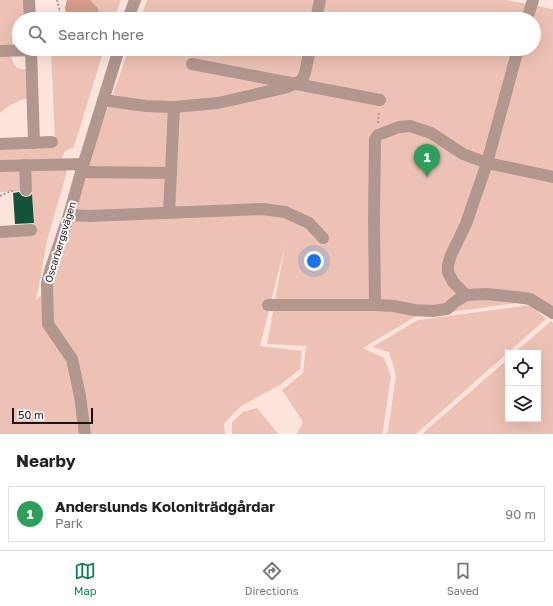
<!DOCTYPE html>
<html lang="en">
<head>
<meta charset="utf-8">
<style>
	body { margin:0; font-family:"Golos Text",sans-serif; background:#f6f6f6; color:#222 }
	.controls { position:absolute; right:12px; bottom:12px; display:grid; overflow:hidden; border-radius:0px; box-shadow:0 4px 16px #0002 }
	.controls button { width:36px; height:36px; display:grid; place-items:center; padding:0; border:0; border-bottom:1px solid #e0e0e0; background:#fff; color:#222; font:20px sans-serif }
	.scale { position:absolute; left:12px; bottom:10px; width:81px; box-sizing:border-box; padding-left:4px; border:2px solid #1a1310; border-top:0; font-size:11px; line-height:14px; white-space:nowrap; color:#1a1310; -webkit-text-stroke:3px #fff; paint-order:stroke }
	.you { position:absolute; left:314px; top:261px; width:14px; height:14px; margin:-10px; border:3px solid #fff; border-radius:50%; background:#1a73e8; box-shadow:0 0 0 6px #1a73e833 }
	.badge { display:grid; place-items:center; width:26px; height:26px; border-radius:50%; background:#157c56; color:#fff; font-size:13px; font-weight:700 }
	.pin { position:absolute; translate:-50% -33px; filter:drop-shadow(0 1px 2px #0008) }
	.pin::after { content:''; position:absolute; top:21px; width:14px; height:12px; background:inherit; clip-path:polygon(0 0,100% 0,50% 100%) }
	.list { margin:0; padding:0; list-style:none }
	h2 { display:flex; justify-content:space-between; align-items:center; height:52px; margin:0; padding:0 16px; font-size:17px }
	h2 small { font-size:13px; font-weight:400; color:#767676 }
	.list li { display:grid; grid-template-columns:26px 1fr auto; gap:12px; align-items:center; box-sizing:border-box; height:56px; margin:0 8px 8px; padding:0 8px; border:1px solid #e0e0e0; border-radius:0px }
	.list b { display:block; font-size:15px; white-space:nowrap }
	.list p { margin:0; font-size:13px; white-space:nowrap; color:#767676 }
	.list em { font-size:13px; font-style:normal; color:#767676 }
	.icon { flex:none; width:22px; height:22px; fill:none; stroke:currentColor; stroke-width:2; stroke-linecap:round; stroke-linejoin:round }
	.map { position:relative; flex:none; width:553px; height:434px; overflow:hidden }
	.search { position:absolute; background:#fff; box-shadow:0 4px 16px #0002; left:12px; right:12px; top:12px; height:44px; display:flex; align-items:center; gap:10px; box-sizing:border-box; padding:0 14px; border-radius:22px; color:#767676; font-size:15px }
	.sheet { height:116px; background:#fff }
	nav { display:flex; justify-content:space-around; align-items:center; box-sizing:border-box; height:56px; border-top:1px solid #e0e0e0; background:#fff; font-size:11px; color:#767676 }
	nav a { display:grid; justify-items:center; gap:2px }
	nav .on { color:#157c56 }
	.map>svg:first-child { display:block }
	.green { fill:#edc2b4 }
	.water { fill:#d59a88 }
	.building { fill:#145339 }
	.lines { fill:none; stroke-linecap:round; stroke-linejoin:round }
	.path { stroke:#af9d97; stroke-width:2; stroke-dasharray:2 2; stroke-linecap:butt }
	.minor { stroke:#b2978e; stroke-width:12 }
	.labels { text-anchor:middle; stroke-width:4; stroke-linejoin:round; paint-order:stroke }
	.street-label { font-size:10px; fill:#1a1310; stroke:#fff }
</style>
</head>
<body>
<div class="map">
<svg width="553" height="434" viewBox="0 0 553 434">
	<rect width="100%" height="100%" fill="#fde5de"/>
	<g class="green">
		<path d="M0 0H25V19H19V33C12 36 12 41 11 48H0Z"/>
		<polygon points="90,0 121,0 114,19 101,19 98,8"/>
		<polygon points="147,0 506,0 553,9 553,316 533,301 415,317 363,348 384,358 391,376 383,431 382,434 297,434 303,422 282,390 303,373 306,346 267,344 285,246 260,346 302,351 300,369 280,385 241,406 224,424 225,434 0,434 0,236 33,233 34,223 32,192 30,192 29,171 68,168 48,237 36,300 51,287 69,215 129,49 534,49 534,19 140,19"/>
		<polygon points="67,49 104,49 74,147 65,151 61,160 0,164 0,146 55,139 51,52"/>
		<path d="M11 54C13 65 15 70 27 69L28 98C16 101 9 105 0 113V55Z"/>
		<polygon points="0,170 19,170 24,191 0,192"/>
		<polygon points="531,305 546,319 416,434 386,434 388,431 396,375 389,352 372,347 418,320"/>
		<polygon points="551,321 553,323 553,434 422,434 508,359 508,419 538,419 538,353 514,353"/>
		<polygon points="257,408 278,434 232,434 232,422 243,412"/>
	</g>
	<polygon class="water" points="67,0 90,0 98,8 101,19 67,19 65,8"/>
	<polygon class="building" points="19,192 22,196 26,197 30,196 32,194 34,223 15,224 13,193"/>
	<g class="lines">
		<g class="path">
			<polyline points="57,0 62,19"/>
			<polyline points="378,123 379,111"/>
			<polyline points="0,196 11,191 15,191"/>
		</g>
		<g class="minor">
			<polyline points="29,0 30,19"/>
			<polyline points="128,19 135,0"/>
			<polyline points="316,19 320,0"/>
			<polyline points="527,19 533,0"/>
			<polyline points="31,49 34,143"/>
			<polyline points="0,51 66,49"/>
			<polyline points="192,64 380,100"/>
			<polyline points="103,100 146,106 174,107 218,103 288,87 302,80 305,73 310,49"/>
			<polyline points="0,144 52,142"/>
			<polyline points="25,165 26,190"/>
			<polyline points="0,166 83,164"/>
			<polyline points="81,172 171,173"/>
			<polyline points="169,213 174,107"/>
			<polyline points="69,215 90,216 262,209 285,212 309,223 323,238"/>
			<polyline points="0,232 31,230"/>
			<polyline points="466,295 453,282 448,272 448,265 451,255 466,224 487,163 518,49"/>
			<polyline points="268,305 375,305 394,306 414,310 432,311 447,309 456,301 466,295 487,294 516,297 530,299 553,313"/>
			<polyline points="375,305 374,219 375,139 378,135 399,127 410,126 431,133 463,154 487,163 553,177"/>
			<polyline points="85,434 80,396 72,359 48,324 47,284 50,271 69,215 81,172 119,49"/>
		</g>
	</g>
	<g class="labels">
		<g class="street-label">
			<text transform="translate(60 242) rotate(-73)" y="4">Oscarbergsvägen</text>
		</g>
	</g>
</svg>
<div class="controls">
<button><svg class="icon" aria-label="locate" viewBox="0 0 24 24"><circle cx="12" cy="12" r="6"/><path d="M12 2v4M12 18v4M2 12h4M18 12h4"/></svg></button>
<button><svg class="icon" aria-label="layers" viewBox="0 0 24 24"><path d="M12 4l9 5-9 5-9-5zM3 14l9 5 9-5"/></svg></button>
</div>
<div class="scale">50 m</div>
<div class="you"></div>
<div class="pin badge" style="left:427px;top:177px;background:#2e9e5b">1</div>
<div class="search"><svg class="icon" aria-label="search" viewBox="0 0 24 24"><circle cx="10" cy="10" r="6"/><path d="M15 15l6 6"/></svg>Search here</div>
</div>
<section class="sheet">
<h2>Nearby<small></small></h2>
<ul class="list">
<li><span class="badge" style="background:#2e9e5b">1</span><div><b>Anderslunds Koloniträdgårdar</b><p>Park</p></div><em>90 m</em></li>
</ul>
</section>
<nav>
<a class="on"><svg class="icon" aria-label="map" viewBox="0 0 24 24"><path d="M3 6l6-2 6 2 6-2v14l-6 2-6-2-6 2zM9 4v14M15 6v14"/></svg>Map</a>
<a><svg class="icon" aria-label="directions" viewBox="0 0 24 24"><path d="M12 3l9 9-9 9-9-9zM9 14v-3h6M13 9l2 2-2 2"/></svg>Directions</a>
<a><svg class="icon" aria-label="saved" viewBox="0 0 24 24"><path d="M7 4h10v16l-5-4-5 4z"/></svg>Saved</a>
</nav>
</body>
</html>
